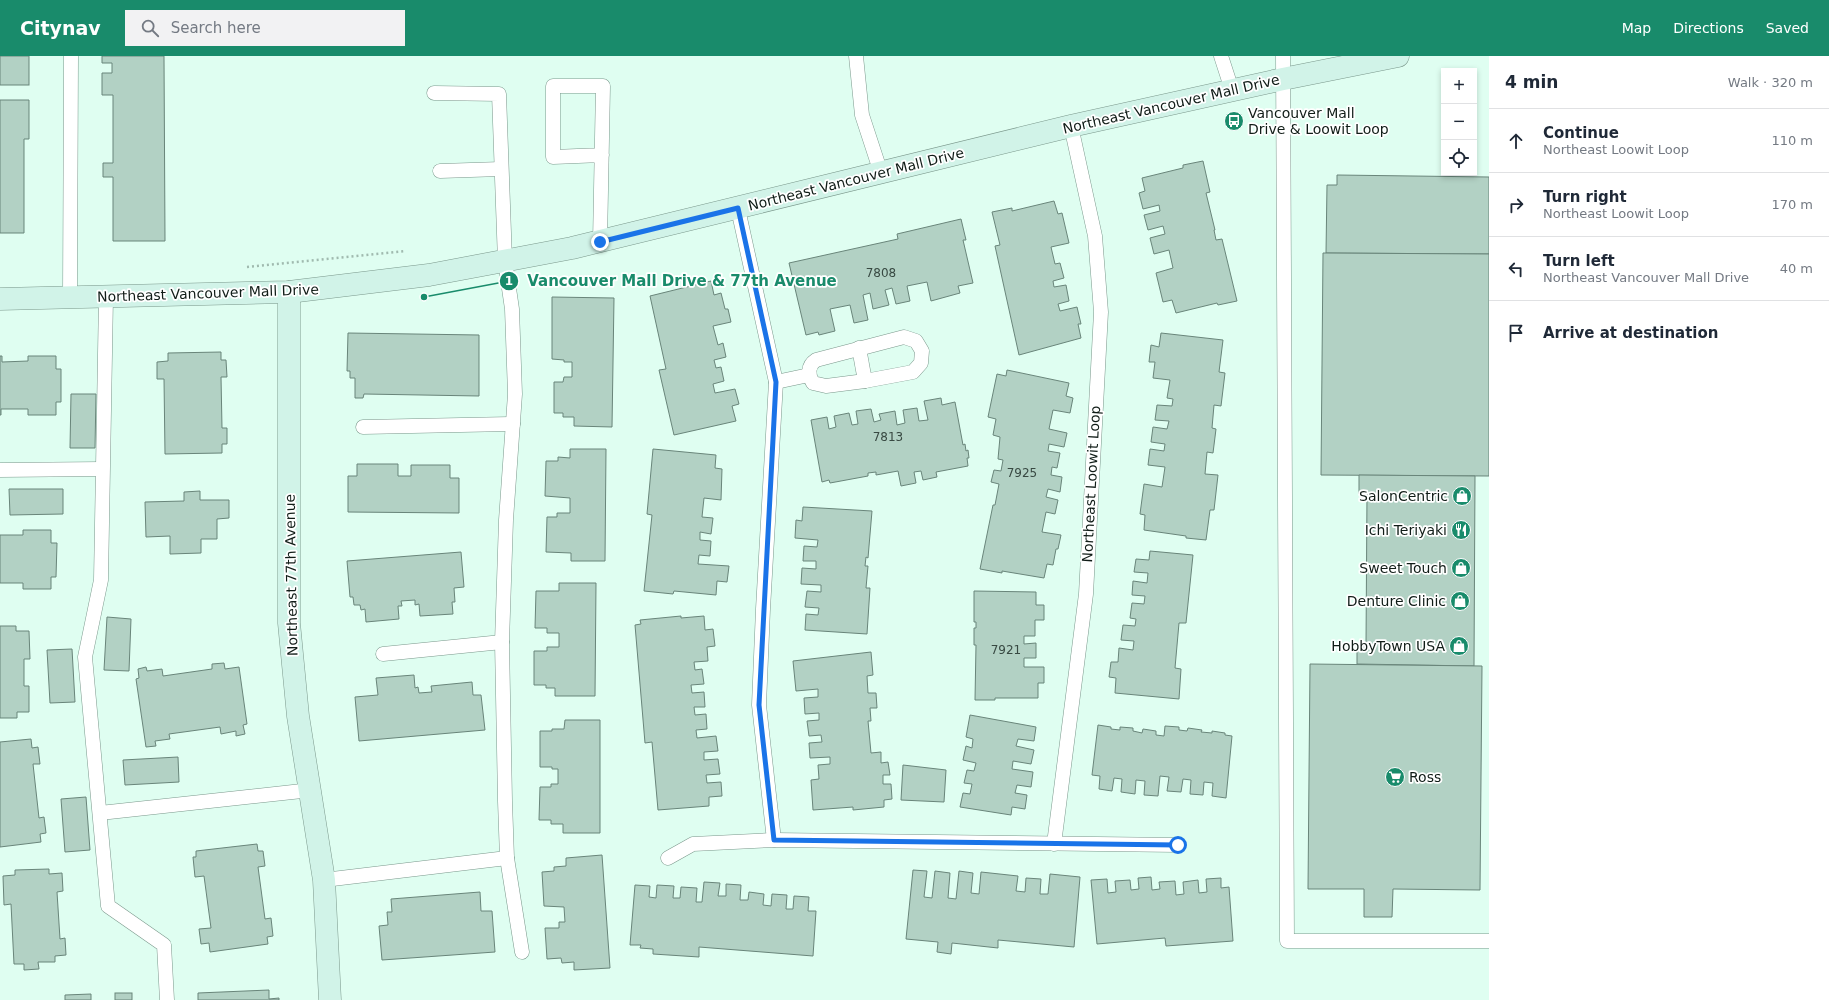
<!DOCTYPE html>
<html lang="en">
<head>
<meta charset="utf-8">
<style>
	body { margin:0; font-family:"DejaVu Sans",sans-serif; background:#f2f2f3; color:#1f2937 }
	.controls { position:absolute; right:12px; top:12px; display:grid; overflow:hidden; border-radius:0px; box-shadow:0 2px 6px #0003 }
	.controls button { width:36px; height:36px; display:grid; place-items:center; padding:0; border:0; border-bottom:1px solid #e0e1e3; background:#fff; color:#1f2937; font:20px sans-serif }
	.stop { position:absolute; width:12px; height:12px; margin:-9px; border:3px solid #1a73e8; border-radius:50%; background:#fff }
	.stop.end { background:#1a73e8; border-color:#fff; box-shadow:0 1px 4px #0008 }
	.list { margin:0; padding:0; list-style:none }
	h2 { display:flex; justify-content:space-between; align-items:center; height:52px; margin:0; padding:0 16px; font-size:17px }
	h2 small { font-size:13px; font-weight:400; color:#747a83 }
	.list li { display:grid; grid-template-columns:26px 1fr auto; gap:12px; align-items:center; box-sizing:border-box; height:64px; padding:0 16px; border-top:1px solid #e0e1e3 }
	.list b { display:block; font-size:15px; white-space:nowrap }
	.list p { margin:0; font-size:13px; white-space:nowrap; color:#747a83 }
	.list em { font-size:13px; font-style:normal; color:#747a83 }
	.icon { flex:none; width:22px; height:22px; fill:none; stroke:currentColor; stroke-width:2; stroke-linecap:round; stroke-linejoin:round }
	.map { position:relative; flex:none; width:1489px; height:944px; overflow:hidden }
	header { display:flex; align-items:center; gap:24px; box-sizing:border-box; height:56px; padding:0 20px; background:#198b6b; color:#fff }
	header strong { font-size:19px }
	nav { display:flex; gap:22px; margin-inline-start:auto; font-size:14px }
	.search { width:280px; height:36px; background:#f2f2f3; display:flex; align-items:center; gap:10px; box-sizing:border-box; padding:0 14px; border-radius:0px; color:#747a83; font-size:15px }
	main { display:flex }
	aside { flex:1; background:#fff }
	.map>svg:first-child { display:block }
	.building { fill:#b2d1c4; stroke:#69857a }
	.lines { fill:none; stroke-linecap:round; stroke-linejoin:round }
	.lane-casing { stroke:#7b988c; stroke-width:15 }
	.secondary-casing { stroke:#7b988c; stroke-width:23 }
	.path { stroke:#a0baaf; stroke-width:2.5; stroke-dasharray:2 3; stroke-linecap:butt }
	.lane { stroke:#fff; stroke-width:14 }
	.secondary { stroke:#d1f3e8; stroke-width:22 }
	.route { stroke:#1a73e8; stroke-width:5 }
	.labels { text-anchor:middle; stroke-width:3.5; stroke-linejoin:round; paint-order:stroke }
	.number-label { font-size:12px; fill:#384942 }
	.street-label { font-size:14px; fill:#101c17; stroke:#fff }
	.poi-label { font-size:14px; fill:#101c17; stroke:#fff; text-anchor:end }
	.leader { fill:none; stroke:#198b6b; stroke-width:1.5 }
	.callout-dot { fill:#198b6b; stroke:#fff; stroke-width:1.5 }
	.mark-label { font-size:12px; text-anchor:middle; font-weight:bold; fill:#fff }
	.callout-label { font-size:15px; text-anchor:middle; font-weight:bold; fill:#198b6b; stroke:#fff; stroke-width:3.5; stroke-linejoin:round; paint-order:stroke }
</style>
</head>
<body>
<header>
<strong>Citynav</strong>
<div class="search"><svg class="icon" aria-label="search" viewBox="0 0 24 24"><circle cx="10" cy="10" r="6"/><path d="M15 15l6 6"/></svg>Search here</div>
<nav><a>Map</a><a>Directions</a><a>Saved</a></nav>
</header>
<main>
<div class="map">
<svg width="1489" height="944" viewBox="0 0 1489 944">
	<rect width="100%" height="100%" fill="#dffef1"/>
	<g class="building">
		<rect x="0" y="0" width="29" height="29"/>
		<polygon points="102,0 164,0 165,185 113,185 113,121 103,121 103,107 113,107 113,39 102,39 102,17 112,17 112,7 102,7"/>
		<polygon points="0,44 29,44 29,83 24,83 24,177 0,177"/>
		<polygon points="1203,105 1210,136 1206,137 1215,174 1214,174 1216,184 1222,183 1237,245 1218,249 1217,247 1176,257 1172,244 1163,246 1156,217 1173,212 1169,194 1154,198 1150,182 1165,178 1163,170 1148,174 1144,159 1160,155 1159,149 1143,153 1139,137 1145,135 1142,122 1183,112 1183,109"/>
		<polygon points="1337,119 1489,121 1489,198 1326,197 1327,129 1337,129"/>
		<polygon points="1054,145 1058,158 1062,157 1069,187 1051,191 1055,208 1060,207 1064,222 1053,225 1054,231 1066,229 1069,245 1058,248 1060,255 1077,251 1081,268 1078,268 1081,282 1019,299 995,190 1000,189 992,156 1012,152 1012,155"/>
		<polygon points="961,163 966,184 963,184 973,227 958,230 960,237 931,245 927,226 907,230 910,245 896,248 892,232 885,234 889,249 873,253 870,237 863,239 868,264 854,267 850,249 830,253 835,275 819,279 818,276 806,279 789,207 898,183 897,178"/>
		<polygon points="1323,197 1489,198 1489,420 1321,419"/>
		<polygon points="711,225 714,239 721,237 725,253 728,253 731,266 713,270 718,289 723,287 726,301 714,304 716,312 721,311 724,325 713,328 715,337 735,333 739,348 732,350 736,365 674,379 659,314 666,313 650,240"/>
		<polygon points="552,241 614,242 612,371 574,370 574,361 563,361 563,357 554,357 554,326 563,326 564,321 572,321 572,306 564,306 564,304 552,303"/>
		<polygon points="348,277 479,279 479,340 364,338 363,342 355,342 355,322 350,322 350,315 347,315"/>
		<polygon points="1161,277 1223,284 1219,316 1225,317 1221,350 1214,349 1212,372 1216,373 1213,397 1207,396 1205,418 1218,419 1214,454 1210,454 1206,484 1186,482 1186,480 1144,474 1145,459 1140,458 1144,428 1162,431 1165,411 1148,409 1150,393 1164,395 1165,388 1151,386 1153,371 1167,373 1169,365 1155,364 1157,349 1172,350 1173,343 1167,342 1170,324 1153,322 1155,306 1149,306 1151,289 1159,291"/>
		<polygon points="221,296 221,304 226,304 227,321 221,321 222,372 227,372 227,388 222,388 222,397 165,398 164,323 157,323 157,306 168,305 168,297"/>
		<polygon points="0,300 2,300 2,306 28,305 28,300 56,300 56,313 61,313 61,346 56,346 56,359 28,359 28,353 1,353 1,359 0,359"/>
		<polygon points="1007,314 1069,327 1066,340 1073,342 1070,357 1053,354 1049,373 1067,377 1064,391 1049,388 1048,395 1060,397 1057,412 1052,411 1051,419 1062,421 1060,436 1048,433 1046,441 1058,444 1055,458 1046,456 1042,476 1061,479 1058,493 1056,493 1053,509 1047,508 1044,522 1002,515 1002,517 980,513 993,449 995,449 999,428 991,426 994,414 1001,415 1003,404 998,403 1000,381 993,379 996,363 988,361 997,318 1006,320"/>
		<polygon points="71,338 96,338 95,392 70,392"/>
		<polygon points="941,342 942,349 955,346 963,389 965,388 966,395 968,394 969,402 967,402 968,410 936,416 937,421 923,424 921,415 914,416 916,427 901,430 898,415 876,419 876,416 868,417 868,420 830,427 829,424 822,426 811,364 827,361 829,373 836,371 834,360 849,357 852,369 858,368 856,355 871,353 874,366 881,364 879,358 895,355 897,369 905,367 903,354 917,352 919,365 928,364 924,345"/>
		<polygon points="570,393 606,393 605,505 571,505 571,497 546,496 547,461 557,461 557,457 570,457 570,442 545,440 546,405 558,405 558,401 570,402"/>
		<polygon points="653,393 716,399 715,412 722,413 721,444 704,442 702,461 713,462 711,478 700,476 700,484 711,485 710,500 699,499 698,508 729,510 727,526 717,525 716,539 674,535 673,538 644,535 652,459 647,458"/>
		<polygon points="357,408 398,408 398,420 411,420 411,409 450,409 450,422 459,422 459,457 348,456 348,420 357,420"/>
		<polygon points="1359,419 1475,420 1474,610 1357,608 1357,588 1366,589 1367,438 1359,438"/>
		<polygon points="9,433 63,433 63,458 10,459"/>
		<polygon points="200,435 200,444 229,444 229,462 217,463 217,483 201,483 201,497 170,498 170,480 146,481 145,446 184,445 184,436"/>
		<polygon points="803,451 872,455 868,502 866,501 865,510 868,510 866,532 870,532 867,578 805,574 806,558 818,559 819,552 805,551 807,535 821,536 821,529 801,528 802,512 816,513 816,505 803,505 804,490 817,491 818,484 795,482 796,464 802,465"/>
		<polygon points="23,474 51,474 51,487 57,487 56,521 51,521 51,533 23,533 23,527 0,527 0,479 23,479"/>
		<polygon points="1150,495 1193,499 1186,567 1179,567 1175,612 1181,613 1179,643 1115,637 1116,622 1109,621 1111,606 1118,606 1119,592 1133,594 1134,585 1121,584 1123,569 1135,570 1136,563 1130,562 1132,547 1144,548 1145,540 1132,539 1133,525 1147,527 1148,517 1134,516 1136,503 1149,504"/>
		<polygon points="461,496 464,531 454,532 455,546 452,546 453,558 420,560 419,548 415,549 415,544 401,545 402,550 398,550 399,563 366,566 365,553 361,554 360,549 354,549 353,541 350,541 347,505"/>
		<polygon points="559,527 596,527 595,640 555,640 555,632 546,632 546,629 534,629 534,595 547,595 547,591 559,591 559,577 547,577 547,572 535,572 536,535 559,535"/>
		<polygon points="974,535 1036,536 1036,549 1044,549 1044,564 1035,564 1035,580 1024,580 1024,588 1036,587 1036,602 1024,602 1024,611 1044,611 1044,627 1038,627 1038,642 995,642 995,644 975,644 976,589 974,589 974,572 976,572 976,566 974,566"/>
		<polygon points="681,560 681,562 704,560 705,574 713,573 715,590 707,591 708,605 694,606 695,614 702,613 704,628 691,629 692,637 704,636 705,651 694,651 695,659 706,658 707,673 696,674 697,682 716,680 718,695 704,696 704,704 718,703 720,718 706,719 707,727 721,726 722,740 709,741 709,750 658,754 652,686 645,687 635,569 641,568 640,564"/>
		<polygon points="107,561 131,563 129,615 104,614"/>
		<polygon points="0,570 16,570 16,575 29,575 30,603 24,603 24,630 29,630 29,656 17,656 17,662 0,662"/>
		<polygon points="72,593 75,646 50,647 47,594"/>
		<polygon points="871,596 873,619 867,620 868,637 876,637 877,652 870,652 871,665 868,665 871,697 881,696 881,707 888,706 890,719 883,719 883,728 891,728 892,743 884,744 884,751 853,754 853,751 813,754 811,724 819,723 818,709 830,708 830,701 810,702 809,687 822,686 821,679 809,680 807,665 819,664 819,657 805,658 804,642 818,641 818,633 796,635 793,605"/>
		<polygon points="224,607 225,613 239,611 247,668 243,669 245,678 236,680 236,675 221,678 220,671 169,678 170,683 155,685 156,690 146,691 136,623 139,622 138,613 146,611 147,615 162,613 163,620 212,613 212,608"/>
		<polygon points="1310,608 1482,610 1480,834 1393,833 1392,861 1364,861 1364,833 1308,833"/>
		<polygon points="414,619 415,632 418,631 419,637 432,636 431,630 472,626 473,639 481,639 485,674 359,685 355,641 378,639 376,622"/>
		<polygon points="970,659 1036,671 1034,685 1018,683 1016,690 1034,694 1031,708 1013,705 1012,713 1033,716 1031,731 1017,729 1015,737 1027,739 1025,753 1012,751 1011,759 960,751 963,737 970,738 972,728 964,727 967,714 974,715 976,707 963,704 966,690 972,692 973,683 966,681"/>
		<polygon points="565,664 600,664 600,777 563,777 563,768 551,768 551,764 539,764 540,731 551,731 551,728 558,728 558,713 552,713 552,711 540,711 540,675 552,675 552,673 564,673"/>
		<polygon points="1098,669 1111,671 1111,673 1120,674 1120,671 1133,672 1133,675 1142,677 1143,673 1156,675 1156,679 1164,680 1165,670 1179,671 1179,674 1187,675 1188,672 1202,674 1201,676 1212,677 1212,675 1225,677 1225,679 1232,680 1226,742 1212,740 1213,727 1204,726 1203,739 1190,738 1191,724 1183,723 1181,736 1167,735 1169,721 1160,720 1158,740 1144,739 1145,725 1136,724 1135,738 1121,736 1122,723 1114,722 1112,735 1099,733 1100,720 1092,719"/>
		<polygon points="31,683 32,692 38,691 40,708 33,708 39,762 44,761 46,777 40,778 41,786 0,791 0,686"/>
		<polygon points="178,701 179,726 125,729 123,704"/>
		<polygon points="903,709 946,714 944,746 901,744"/>
		<polygon points="86,741 90,794 65,796 61,743"/>
		<polygon points="257,788 258,795 263,795 265,810 258,811 265,863 271,862 273,880 267,881 268,888 210,896 209,887 201,888 199,873 211,872 204,820 195,821 193,801 196,801 196,795"/>
		<polygon points="602,799 610,912 574,914 574,906 562,907 561,902 547,903 545,872 559,872 559,866 565,866 564,851 544,850 542,816 554,815 554,811 566,810 566,802"/>
		<polygon points="49,813 49,818 62,817 63,835 57,836 60,883 65,882 66,899 55,900 55,906 38,906 39,913 24,914 24,908 14,908 11,848 4,849 3,820 15,819 15,814"/>
		<polygon points="913,814 927,815 924,841 932,842 935,815 950,817 948,842 956,843 959,815 973,817 971,837 979,838 981,816 1018,820 1016,835 1025,836 1026,822 1041,823 1040,838 1048,838 1050,818 1080,821 1074,891 998,884 998,892 952,887 951,898 937,896 938,886 906,883"/>
		<polygon points="1151,821 1152,834 1160,833 1159,826 1175,825 1176,839 1184,838 1183,826 1198,824 1199,837 1207,836 1206,823 1221,822 1221,832 1229,831 1233,885 1166,890 1165,882 1097,888 1091,824 1107,823 1108,837 1116,836 1115,825 1130,824 1131,834 1139,833 1138,822"/>
		<polygon points="704,826 720,827 718,840 726,840 726,828 741,829 740,844 748,844 749,836 764,838 763,849 771,850 772,838 787,839 786,853 793,853 794,840 809,841 808,855 816,855 813,900 699,891 699,901 653,898 653,893 640,892 641,889 630,889 635,829 650,830 649,841 656,842 657,829 674,830 673,842 680,842 681,831 697,832 696,846 702,846"/>
		<polygon points="480,836 481,855 492,855 495,896 382,904 379,870 388,869 387,856 392,856 391,843"/>
		<polygon points="269,934 269,943 279,942 279,944 198,944 198,937"/>
		<rect x="115" y="937" width="17" height="7"/>
		<polygon points="91,938 91,944 65,944 65,939"/>
	</g>
	<g class="lines">
		<g class="lane-casing">
			<g id="lane">
				<polyline points="856,0 862,59 881,117"/>
				<polyline points="1221,0 1232,34"/>
				<polyline points="1283,0 1287,885 1489,885"/>
				<polyline points="434,37 499,38 505,205 512,253 515,338 506,464 502,586 505,745 507,802 522,896"/>
				<polyline points="440,115 501,113"/>
				<polyline points="738,153 776,326 763,553 759,649 774,784"/>
				<polyline points="600,186 603,30 553,30 553,101 602,99"/>
				<polyline points="106,241 101,524 85,601 108,850 164,889 167,944"/>
				<polyline points="70,242 71,0"/>
				<path d="M904 281 916 285 922 295 921 307 913 316 865 325 826 330 813 327C808 319 807 310 816 304Z"/>
				<polyline points="859,292 865,325"/>
				<polyline points="776,326 809,319"/>
				<polyline points="363,371 513,368"/>
				<polyline points="0,414 102,413"/>
				<polyline points="383,598 502,586"/>
				<polyline points="100,757 311,734"/>
				<polyline points="1054,788 1086,538 1101,256 1095,180 1071,70"/>
				<polyline points="668,802 693,788 774,784 1178,789"/>
				<polyline points="324,824 507,802"/>
			</g>
		</g>
		<g class="secondary-casing">
			<g id="secondary">
				<polyline points="289,236 289,567 298,660 324,824 330,944"/>
				<polyline points="0,243 289,236 429,219 572,192 1071,70 1283,23 1398,0"/>
			</g>
		</g>
		<polyline class="path" points="247,211 406,195"/>
		<use href="#lane" class="lane"/>
		<use href="#secondary" class="secondary"/>
	</g>
	<g class="lines">
		<polyline class="route" points="600,186 738,152 776,326 759,649 774,784 1178,789"/>
	</g>
	<defs>
		<g id="bus-disc" transform="scale(1)"><circle r="9.5" fill="#198b6b" stroke="#fff"/><path d="M-5-6H5V4H4V6H2V4H-2V6H-4V4H-5ZM-3.5-4V0h7V-4ZM-3.5 1.2v1.5H-2V1.2ZM2 1.2v1.5H3.5V1.2Z" fill="#fff"/></g>
		<g id="shop-disc" transform="scale(1)"><circle r="9.5" fill="#198b6b" stroke="#fff"/><path d="M-5-2.5h2.3a2.7 3.5 0 0 1 5.4 0H5L5.5 6h-11ZM-1.5-2.5h3a1.5 2.3 0 0 0-3 0Z" fill="#fff"/></g>
		<g id="restaurant-disc" transform="scale(1)"><circle r="9.5" fill="#198b6b" stroke="#fff"/><path d="M-5-6h1v4h1v-4h1v4h1v-4h1v5L-1.5 .5V6h-2V.5L-5-1ZM5-6V6H3V1.5H1.5Q1.5-4 5-6Z" fill="#fff"/></g>
		<g id="supermarket-disc" transform="scale(1)"><circle r="9.5" fill="#198b6b" stroke="#fff"/><path d="M-6-5.5h2.5l.6 2H6L4.5 2H-2.5L-4.4-4H-6ZM-1.5 3.2a1.3 1.3 0 1 0 .1 0ZM3 3.2a1.3 1.3 0 1 0 .1 0Z" fill="#fff"/></g>
	</defs>
	<g fill-rule="evenodd">
		<use href="#bus-disc" x="1234" y="65"/>
		<use href="#shop-disc" x="1462" y="440"/>
		<use href="#restaurant-disc" x="1461" y="474"/>
		<use href="#shop-disc" x="1461" y="512"/>
		<use href="#shop-disc" x="1460" y="545"/>
		<use href="#shop-disc" x="1459" y="590"/>
		<use href="#supermarket-disc" x="1395" y="721"/>
	</g>
	<g class="labels">
		<g class="number-label">
			<text x="881" y="221">7808</text>
			<text x="888" y="385">7813</text>
			<text x="1022" y="421">7925</text>
			<text x="1006" y="598">7921</text>
		</g>
		<g class="street-label">
			<text transform="translate(1171 48) rotate(-13)" y="5">Northeast Vancouver Mall Drive</text>
			<text transform="translate(856 123) rotate(-14)" y="5">Northeast Vancouver Mall Drive</text>
			<text transform="translate(208 237) rotate(-2)" y="5">Northeast Vancouver Mall Drive</text>
			<text transform="translate(1091 428) rotate(-87)" y="5">Northeast Loowit Loop</text>
			<text transform="translate(291 519) rotate(-91)" y="5">Northeast 77th Avenue</text>
		</g>
		<g class="poi-label">
			<text x="1248" y="62" text-anchor="start">Vancouver Mall<tspan x="1248" dy="16">Drive &amp; Loowit Loop</tspan></text>
			<text x="1448" y="445">SalonCentric</text>
			<text x="1447" y="479">Ichi Teriyaki</text>
			<text x="1447" y="517">Sweet Touch</text>
			<text x="1446" y="550">Denture Clinic</text>
			<text x="1445" y="595">HobbyTown USA</text>
			<text x="1409" y="726" text-anchor="start">Ross</text>
		</g>
	</g>
	<path class="leader" d="M424 241L509 225"/>
	<g class="callout-dot">
		<circle cx="424" cy="241" r="4"/>
		<circle cx="509" cy="225" r="10"/>
	</g>
	<g class="mark-label">
		<text x="509" y="229">1</text>
	</g>
	<g class="callout-label">
		<text x="682" y="230">Vancouver Mall Drive &amp; 77th Avenue</text>
	</g>
</svg>
<div class="controls">
<button>+</button>
<button>−</button>
<button><svg class="icon" aria-label="locate" viewBox="0 0 24 24"><circle cx="12" cy="12" r="6"/><path d="M12 2v4M12 18v4M2 12h4M18 12h4"/></svg></button>
</div>
<div class="stop" style="left:1178px;top:789px"></div>
<div class="stop end" style="left:600px;top:186px"></div>
</div>
<aside>
<h2>4 min<small>Walk · 320 m</small></h2>
<ul class="list">
<li><svg class="icon" aria-label="ahead" viewBox="0 0 24 24"><path d="M12 20V5M6 11l6-6 6 6"/></svg><div><b>Continue</b><p>Northeast Loowit Loop</p></div><em>110 m</em></li>
<li><svg class="icon" aria-label="right" viewBox="0 0 24 24"><path d="M7 20v-9h11M14 6l5 5-5 5"/></svg><div><b>Turn right</b><p>Northeast Loowit Loop</p></div><em>170 m</em></li>
<li><svg class="icon" aria-label="left" viewBox="0 0 24 24"><path d="M17 20v-9H6M10 6l-5 5 5 5"/></svg><div><b>Turn left</b><p>Northeast Vancouver Mall Drive</p></div><em>40 m</em></li>
<li><svg class="icon" aria-label="arrive" viewBox="0 0 24 24"><path d="M6 21V4h12l-3 4 3 4H6"/></svg><div><b>Arrive at destination</b></div></li>
</ul>
</aside>
</main>
</body>
</html>
